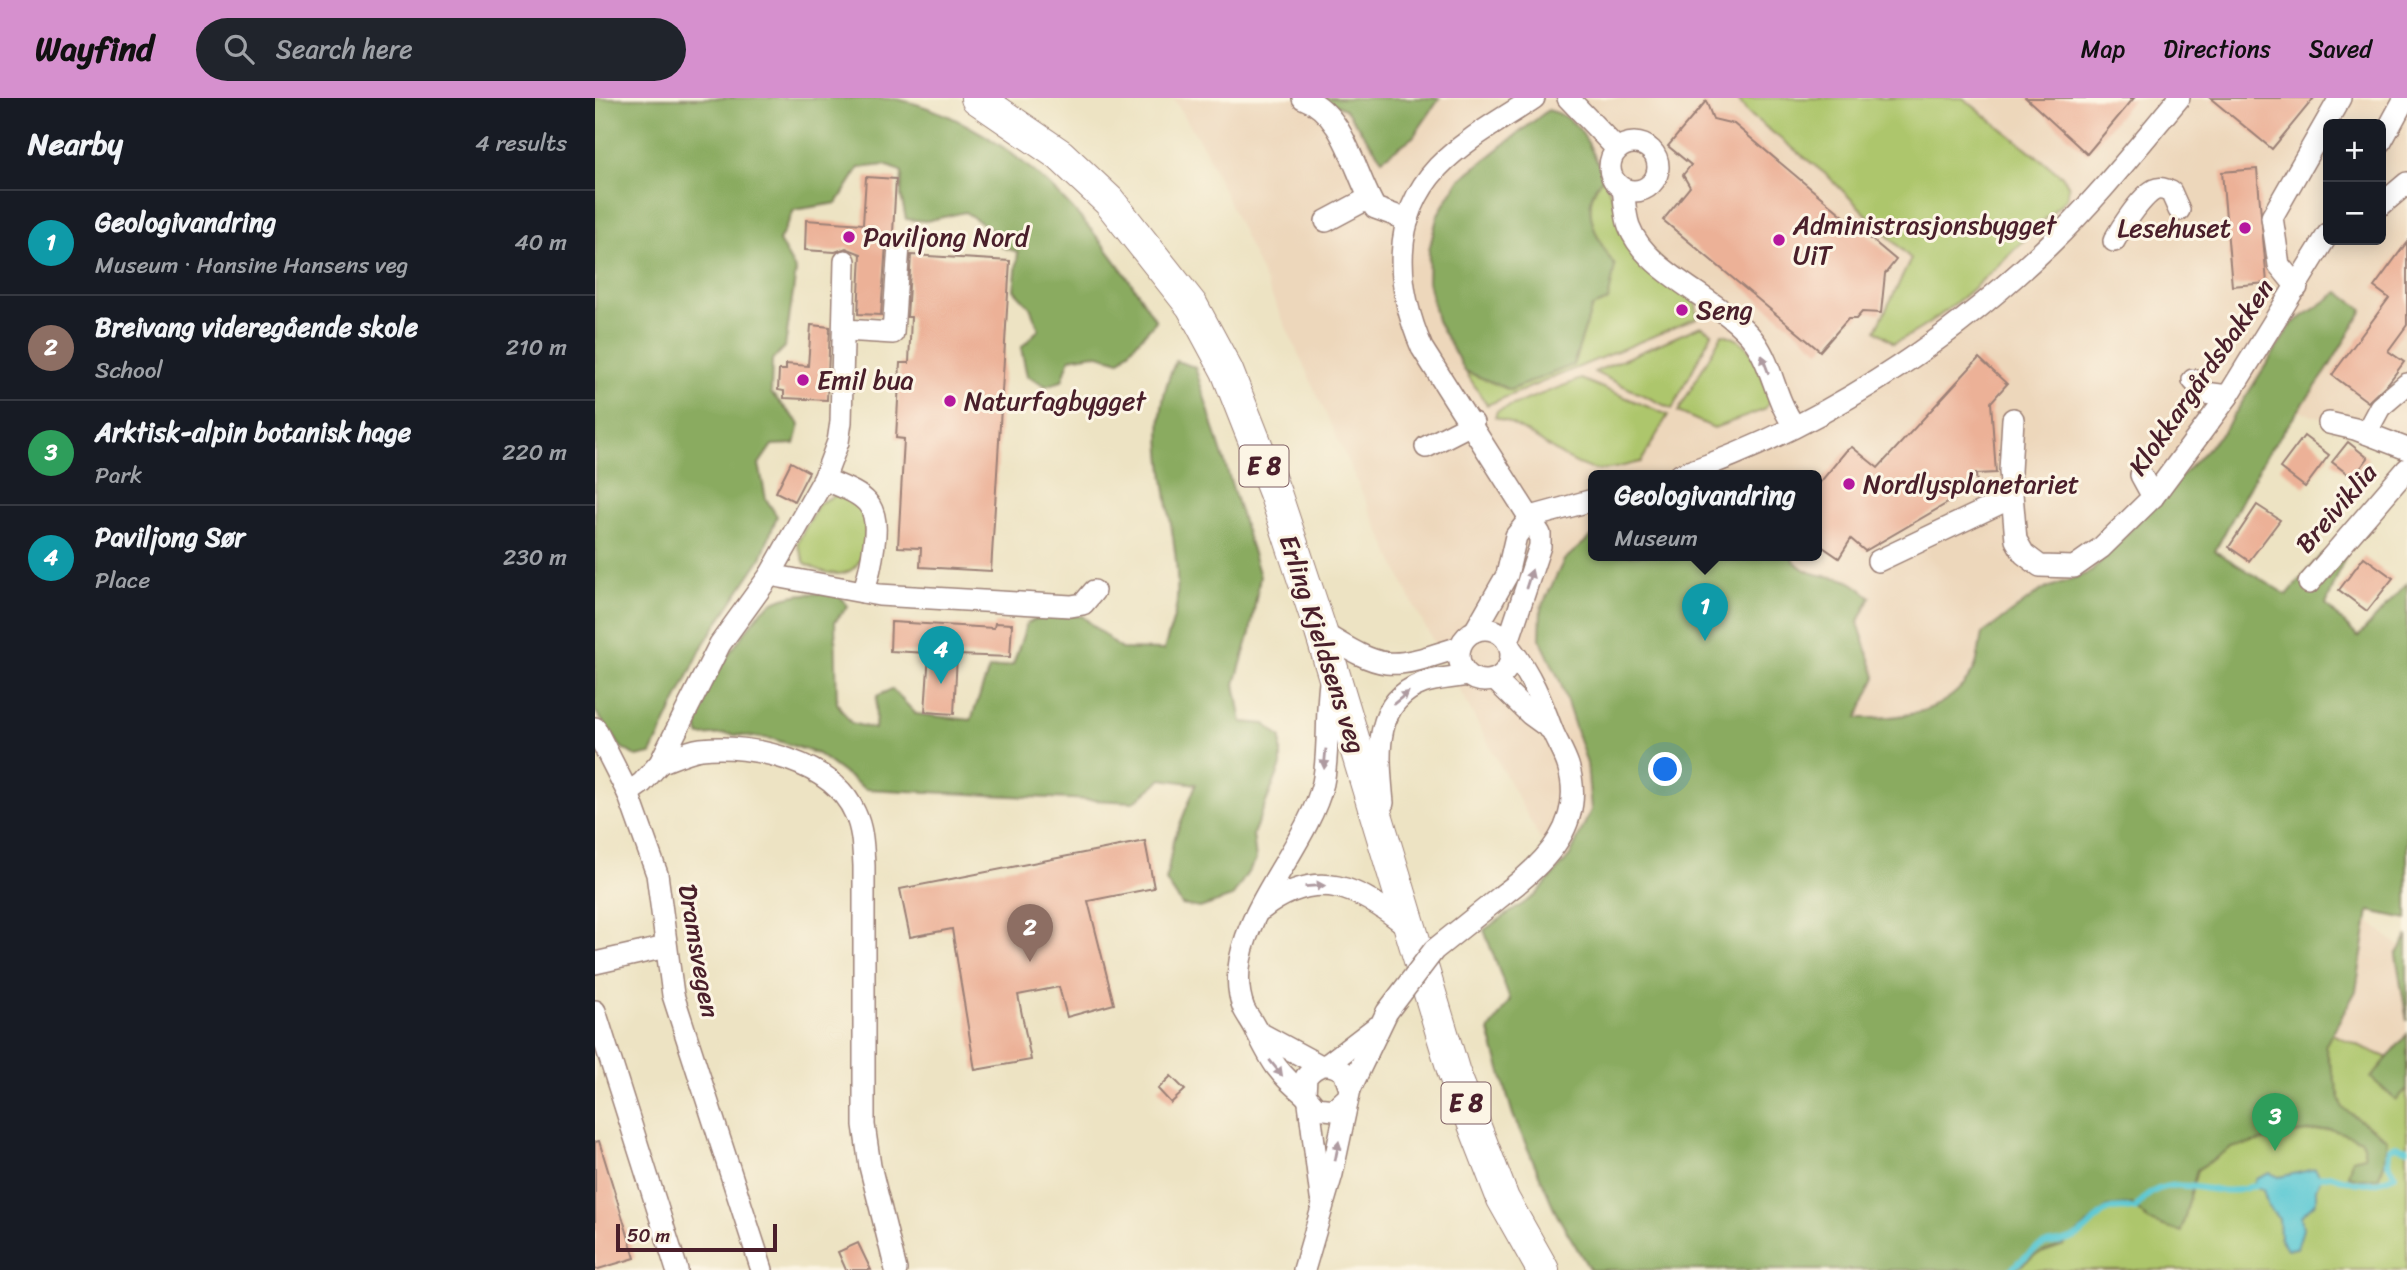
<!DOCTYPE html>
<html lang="en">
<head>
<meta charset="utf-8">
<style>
	body { margin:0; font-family:Sriracha,sans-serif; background:#20242c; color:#f1f3f6 }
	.controls { position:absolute; right:21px; top:21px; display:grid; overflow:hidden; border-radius:10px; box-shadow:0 4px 18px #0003 }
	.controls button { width:63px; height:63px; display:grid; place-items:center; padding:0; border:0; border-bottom:2px solid #363941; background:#171b24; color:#f1f3f6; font:35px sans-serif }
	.scale { position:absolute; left:21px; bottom:18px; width:161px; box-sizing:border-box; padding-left:7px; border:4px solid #4a1f2b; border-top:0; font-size:19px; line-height:24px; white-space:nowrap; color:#4a1f2b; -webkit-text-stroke:5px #fcf5e5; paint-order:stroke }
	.you { position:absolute; left:1071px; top:672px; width:24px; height:24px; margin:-18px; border:5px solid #fff; border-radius:50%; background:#1a73e8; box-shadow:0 0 0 10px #1a73e833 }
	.badge { display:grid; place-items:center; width:46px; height:46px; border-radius:50%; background:#d690ce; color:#fff; font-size:23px; font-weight:700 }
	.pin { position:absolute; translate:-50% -58px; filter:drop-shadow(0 2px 4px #0008) }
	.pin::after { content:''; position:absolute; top:37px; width:24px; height:21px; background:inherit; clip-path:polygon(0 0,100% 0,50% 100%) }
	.popup { position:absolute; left:993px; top:372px; width:234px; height:91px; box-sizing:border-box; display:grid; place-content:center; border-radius:10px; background:#171b24; filter:drop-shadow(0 2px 5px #0005); font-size:23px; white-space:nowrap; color:#9ea1a6 }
	.popup b { font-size:26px; color:#f1f3f6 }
	.popup::after { content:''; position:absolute; left:50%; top:100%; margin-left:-14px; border:14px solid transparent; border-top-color:#171b24 }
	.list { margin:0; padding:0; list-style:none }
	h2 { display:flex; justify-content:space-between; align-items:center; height:91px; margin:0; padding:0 28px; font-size:30px }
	h2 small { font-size:23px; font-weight:400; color:#9ea1a6 }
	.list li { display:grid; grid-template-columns:46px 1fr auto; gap:21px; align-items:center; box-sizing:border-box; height:105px; padding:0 28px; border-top:2px solid #363941 }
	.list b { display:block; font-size:26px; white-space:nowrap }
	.list p { margin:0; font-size:23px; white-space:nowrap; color:#9ea1a6 }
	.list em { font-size:23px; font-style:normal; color:#9ea1a6 }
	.icon { flex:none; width:38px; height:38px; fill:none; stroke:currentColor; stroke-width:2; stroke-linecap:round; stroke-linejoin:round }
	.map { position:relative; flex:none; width:1812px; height:1172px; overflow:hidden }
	header { display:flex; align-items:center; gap:42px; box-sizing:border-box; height:98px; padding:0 35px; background:#d690ce; color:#111 }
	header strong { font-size:33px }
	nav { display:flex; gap:38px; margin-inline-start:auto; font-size:24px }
	.search { width:490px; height:63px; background:#20242c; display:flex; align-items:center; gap:18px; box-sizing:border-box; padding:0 24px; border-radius:38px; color:#9ea1a6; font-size:26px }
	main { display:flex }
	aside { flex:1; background:#171b24 }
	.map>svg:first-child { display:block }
	.built { fill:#edd7bb; fill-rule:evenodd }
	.green { fill:#adc66c; stroke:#7c724c; stroke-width:2 }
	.forest { fill:#8aab60; stroke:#6a6546; stroke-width:2 }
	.water { fill:#5dc9d4; stroke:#547480; stroke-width:2 }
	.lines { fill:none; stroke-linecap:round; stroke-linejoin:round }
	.stream { stroke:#5dc9d4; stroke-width:6 }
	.building { fill:#ecb197 }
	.minor-casing { stroke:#9c8177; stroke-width:24 }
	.highway-casing { stroke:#9c8177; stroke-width:34 }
	.minor { stroke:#fff; stroke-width:21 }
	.highway { stroke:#fff; stroke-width:32 }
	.minor-bridge-casing { stroke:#9c8177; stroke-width:24; stroke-linecap:butt }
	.minor-bridge { stroke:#fff; stroke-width:21 }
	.oneway { fill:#ae9aa0 }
	.poi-dot { fill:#b5179e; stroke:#fcf5e5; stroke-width:2.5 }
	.labels { text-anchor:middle; stroke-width:6; stroke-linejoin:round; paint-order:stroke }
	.shield { fill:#fcf5e5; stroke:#7f5f63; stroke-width:2 }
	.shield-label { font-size:24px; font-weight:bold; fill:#4a1f2b }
	.poi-label { font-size:26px; fill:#4a1f2b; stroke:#fcf5e5; text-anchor:start }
	.street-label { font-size:26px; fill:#4a1f2b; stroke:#fcf5e5 }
</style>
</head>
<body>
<header>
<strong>Wayfind</strong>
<div class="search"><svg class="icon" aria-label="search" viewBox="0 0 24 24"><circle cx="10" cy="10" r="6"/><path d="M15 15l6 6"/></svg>Search here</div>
<nav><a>Map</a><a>Directions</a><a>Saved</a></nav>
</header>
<main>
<aside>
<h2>Nearby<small>4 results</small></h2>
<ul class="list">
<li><span class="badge" style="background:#0f9aa8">1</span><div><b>Geologivandring</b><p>Museum · Hansine Hansens veg</p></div><em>40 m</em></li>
<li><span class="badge" style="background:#8d6e63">2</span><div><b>Breivang videregående skole</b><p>School</p></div><em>210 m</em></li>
<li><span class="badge" style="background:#2e9e5b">3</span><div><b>Arktisk-alpin botanisk hage</b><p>Park</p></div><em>220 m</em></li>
<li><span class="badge" style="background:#0f9aa8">4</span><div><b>Paviljong Sør</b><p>Place</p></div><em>230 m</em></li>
</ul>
</aside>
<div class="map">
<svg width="1812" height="1172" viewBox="0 0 1812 1172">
	<rect width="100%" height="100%" fill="#fcf5e5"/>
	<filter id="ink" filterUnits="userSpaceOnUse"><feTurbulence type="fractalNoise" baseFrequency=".0143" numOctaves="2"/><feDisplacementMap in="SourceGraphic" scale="14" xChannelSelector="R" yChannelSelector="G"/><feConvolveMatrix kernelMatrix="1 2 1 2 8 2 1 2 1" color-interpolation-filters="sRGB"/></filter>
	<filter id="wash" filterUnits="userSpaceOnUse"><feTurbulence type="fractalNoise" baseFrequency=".00686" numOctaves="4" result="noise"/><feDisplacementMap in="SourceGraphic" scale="28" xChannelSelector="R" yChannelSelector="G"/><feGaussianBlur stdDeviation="1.57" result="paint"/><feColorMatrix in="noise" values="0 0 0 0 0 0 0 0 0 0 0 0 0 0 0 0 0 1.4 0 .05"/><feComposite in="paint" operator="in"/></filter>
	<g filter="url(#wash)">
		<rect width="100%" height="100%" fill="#ede3c3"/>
		<path class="built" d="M578 0H1812V342L1652 300 1485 592 1812 854V1172H1178L818 506 609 50ZM1733 26H1786V142H1733ZM998 377H1222V457H998Z"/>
		<g class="green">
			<path d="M1142 0H1368L1467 78 1474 89 1472 100C1423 146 1360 218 1299 245L1281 232 1316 161 1233 78 1153 15Z"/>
			<path d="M1009 79 1022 112 1101 202 1102 220 892 307 870 273 915 292 978 267 997 209 1020 168C1002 142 981 106 1009 79Z"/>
			<polygon points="1106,228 1117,235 1077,311 999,274"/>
			<path d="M1127 236C1161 242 1165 275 1175 303L1169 312 1119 330 1083 314Z"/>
			<path d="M986 281 1073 317 1046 364C1033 366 1015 373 1002 372 971 368 935 329 900 319L902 313Z"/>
			<path d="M243 396 267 410C278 456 262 496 210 465L202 445 224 405Z"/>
			<polygon points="1732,934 1812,968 1812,1172 1390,1172"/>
		</g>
		<g class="forest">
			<path d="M0 0C71 0 142 0 212 0 240 0 275 0 302 1 416 26 503 128 561 223L525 263 500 256 475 260 467 283 451 288 432 278 426 250 444 231 435 209 419 192 423 154 407 149 400 134 370 114 331 123 311 121 306 98 307 74 290 67 264 70 242 105 199 112 184 143 201 173 190 249 177 262 176 295 205 326 200 346 177 347 164 366 171 401 182 418 166 460 108 547 56 656 42 659 26 649 0 613Z"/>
			<polygon points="724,0 845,0 818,39 787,61 750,11"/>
			<path d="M953 12C988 20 995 50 1009 79 981 106 1002 142 1020 168L1013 203 997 209 978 267 915 292 870 273 842 223 833 183 834 152 843 116 864 82Z"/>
			<path d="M1744 194 1768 212 1731 274 1670 359 1620 453 1692 497 1727 456 1752 454 1731 507 1763 539 1812 485V821L1774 813 1761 893 1730 948 1748 1010 1792 1041 1789 1067 1783 1080 1765 1081 1753 1078 1757 1061 1770 1058 1767 1042 1735 1031 1698 1036 1636 1050 1602 1072 1586 1134 1554 1123 1537 1106 1512 1109 1469 1147 1440 1157 1420 1172H995L962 1117 918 1017 894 933 915 902 889 832 941 797 975 758 996 712 992 666 965 583 945 541 946 510 969 462 998 437V457H1195C1209 479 1226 476 1248 481 1258 483 1268 493 1276 499L1263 525 1281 579 1262 620C1306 621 1353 616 1378 573 1384 564 1384 547 1387 536L1447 492 1496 474 1629 333 1697 226Z"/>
			<path d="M581 263 600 269 665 478 655 535 640 586 647 624 670 626 686 640V668L658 736 661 762 637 799 605 810 587 807 571 783 578 744 601 686 567 681 539 704 270 691 223 656 178 641 132 636 105 638C101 629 101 621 103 611 108 592 157 519 174 507 192 494 221 495 243 496L253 508 240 523 242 605 256 625 280 631 282 598 297 591 321 616 376 622 394 571 418 567 432 525 448 518H487L526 551 569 552C573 536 582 517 582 500 586 421 543 339 581 263Z"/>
			<polygon points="1812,839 1812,923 1801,857"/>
			<polygon points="1812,936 1812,991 1801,1002 1776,980"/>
		</g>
		<polygon class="water" points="1720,1071 1726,1080 1721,1091 1721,1104 1706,1118 1708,1131 1702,1150 1692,1151 1685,1140 1684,1121 1673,1109 1668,1092 1658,1087 1661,1081 1675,1075 1684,1079"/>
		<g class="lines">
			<g class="stream">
				<polyline points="1718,1081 1735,1077 1761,1085 1781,1085 1800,1077 1793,1065 1794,1051 1800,1048 1812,1051"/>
				<path d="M1415 1172C1425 1164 1439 1149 1451 1146 1462 1144 1474 1144 1484 1137 1510 1119 1500 1107 1540 1111 1570 1069 1605 1097 1644 1092 1651 1091 1658 1087 1665 1086"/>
			</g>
		</g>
		<g id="blocks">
			<g class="building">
				<polygon points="1431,0 1539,0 1492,56"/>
				<polygon points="1615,0 1719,0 1677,51"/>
				<polygon points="1111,3 1118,21 1139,26 1301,162 1290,176 1286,215 1267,214 1261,221 1253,221 1225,253 1068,122 1095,89 1088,77 1096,67 1073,48"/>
				<polygon points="1662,71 1672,185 1637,188 1627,74"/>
				<polygon points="271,79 301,81 298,135 291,146 286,217 263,216 266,156 251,150 240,154 210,152 211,122 268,126"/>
				<polygon points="1812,144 1812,227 1793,253 1809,264 1794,284 1773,304 1737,277 1794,200 1779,189"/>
				<polygon points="316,157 415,163 396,473 325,469 326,450 303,449 309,341 301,340 305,265 314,265 316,219 312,219"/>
				<polygon points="216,227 235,229 232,302 189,300 189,293 183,292 184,272 191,272 191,266 213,268"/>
				<polygon points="1384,260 1412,286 1396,304 1401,375 1381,376 1382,388 1270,453 1256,441 1244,460 1222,445 1222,388 1251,353 1257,349 1283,370"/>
				<polygon points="1709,338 1734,357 1710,389 1685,370"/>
				<polygon points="1753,344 1773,360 1758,380 1737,364"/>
				<polygon points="196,364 214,374 199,403 181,394"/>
				<polygon points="1662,407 1685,422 1654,463 1634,449"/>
				<polygon points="1769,459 1798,480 1772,513 1744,492"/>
				<polygon points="296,524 399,530 400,525 417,526 415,559 362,557 359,616 330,614 334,555 295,553"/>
				<polygon points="550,743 559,790 493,803 519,906 472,919 464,889 423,897 436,962 380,972 357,831 315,839 305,791"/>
				<polygon points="576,978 590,992 576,1005 563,991"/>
				<polygon points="4,1043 40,1160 0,1172 0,1044"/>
				<polygon points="263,1145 276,1172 251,1172 243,1154"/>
			</g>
		</g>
	</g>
	<g filter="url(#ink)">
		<use href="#blocks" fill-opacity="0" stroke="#9c8177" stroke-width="2"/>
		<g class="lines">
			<g class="minor-casing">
				<g id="minor">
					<path d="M708 0C750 15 759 75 780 110L813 122"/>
					<polyline points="973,0 1022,51"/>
					<polyline points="1786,44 1810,0"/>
					<circle cx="1039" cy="69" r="24"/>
					<path d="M1028 91C1030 103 1030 117 1034 128 1052 177 1127 200 1160 244 1178 269 1180 302 1199 327"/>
					<polyline points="1786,107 1812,85"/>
					<polyline points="731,123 774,100"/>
					<path d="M1519 143C1526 130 1546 99 1559 92 1565 89 1570 91 1576 94L1584 112"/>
					<polyline points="1702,189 1684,167 1677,119 1745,0"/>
					<polyline points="249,232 298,235 304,147"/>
					<polyline points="1598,282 1610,295 1633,298"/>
					<polyline points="1418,321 1415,373 1421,442 1429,456 1445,468 1479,469 1506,450 1558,399 1633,298 1733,136"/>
					<polyline points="1734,325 1760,331 1812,351"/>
					<polyline points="1771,335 1785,309 1812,286"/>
					<polyline points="831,349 878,325"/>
					<path d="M1085 377C1224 330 1349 248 1453 148 1501 102 1542 50 1584 0"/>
					<polyline points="1546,377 1558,399"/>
					<path d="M229 381C266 397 286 401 279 446 277 463 274 478 268 494"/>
					<polyline points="1283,463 1416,400"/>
					<polyline points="175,477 284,497 476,508 488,506 499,493"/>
					<polyline points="1714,485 1812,371"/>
					<circle cx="890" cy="557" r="26"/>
					<polyline points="880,533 912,477 921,438 936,419 998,402"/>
					<path d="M726 534C791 574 793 572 865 549"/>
					<path d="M913 544 945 448V436L827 250C801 190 795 120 843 69 870 41 908 21 939 0"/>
					<polyline points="900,582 935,616 957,632"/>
					<polyline points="0,630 33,695 62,776 78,897 167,1172"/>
					<path d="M65 665C78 660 92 653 106 651 157 645 238 664 260 715 268 732 268 750 269 768V1027L275 1068 301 1172"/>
					<polyline points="33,695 47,685 65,665 125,546 175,477 229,381 243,344 246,324 250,163"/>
					<path d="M788 705C784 660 776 604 828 585 842 580 858 580 872 577"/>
					<path d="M909 796C952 764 991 724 973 667 969 655 962 644 957 632 946 602 936 577 916 551"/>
					<path d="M667 811C722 768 764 789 813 829"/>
					<polyline points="0,865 71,849"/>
					<polyline points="0,913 82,1172"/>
					<polyline points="663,934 724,967"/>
					<polyline points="733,966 780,930"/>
					<polyline points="755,991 792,914"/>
					<path d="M710 997C682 974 678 966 662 934 659 926 653 919 649 911 620 837 711 756 728 685 735 650 730 613 736 578"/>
					<polyline points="714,1005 726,1100"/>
					<path d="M709 1172 737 1076 755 991 749 974C735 963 722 965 711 979L710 997 721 1010 739 1012 752 1000"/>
				</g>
			</g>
			<g class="highway-casing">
				<polyline id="highway" points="382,0 465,57 514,103 597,208 632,273 680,395 726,534 859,975 908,1101 948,1172"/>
			</g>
			<use href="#minor" class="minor"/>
			<use href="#highway" class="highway"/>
			<g class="minor-bridge-casing">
				<polyline id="minor-bridge" points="792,914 839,852 909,796"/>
			</g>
			<use href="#minor-bridge" class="minor-bridge"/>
		</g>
		<defs><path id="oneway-solid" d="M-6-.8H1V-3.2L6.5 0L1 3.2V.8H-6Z" transform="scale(1.75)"/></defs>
		<g class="oneway">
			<use href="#oneway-solid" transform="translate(1170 266) rotate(-111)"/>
			<use href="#oneway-solid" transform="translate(934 481) rotate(-72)"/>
			<use href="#oneway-solid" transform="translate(806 600) rotate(-39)"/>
			<use href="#oneway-solid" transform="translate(730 661) rotate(95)"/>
			<use href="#oneway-solid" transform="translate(720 788) rotate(-3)"/>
			<use href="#oneway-solid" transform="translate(681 970) rotate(51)"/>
			<use href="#oneway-solid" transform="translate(742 1053) rotate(-79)"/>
		</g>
	</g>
	<g class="poi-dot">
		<circle cx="1650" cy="130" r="7"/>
		<circle cx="254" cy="139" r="7"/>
		<circle cx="1184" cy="142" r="7"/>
		<circle cx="1087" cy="212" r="7"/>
		<circle cx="208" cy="282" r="7"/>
		<circle cx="355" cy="303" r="7"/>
		<circle cx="1254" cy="386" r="7"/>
	</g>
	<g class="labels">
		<g class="shield">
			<rect x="644.5" y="347.5" width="49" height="41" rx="5"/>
			<rect x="846.5" y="984.5" width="49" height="41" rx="5"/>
		</g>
		<g class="shield-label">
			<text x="669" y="376">E 8</text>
			<text x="871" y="1013">E 8</text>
		</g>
		<g class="poi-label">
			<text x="1198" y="136">Administrasjonsbygget<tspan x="1198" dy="30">UiT</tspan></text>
			<text x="1636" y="139" text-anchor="end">Lesehuset</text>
			<text x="268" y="148">Paviljong Nord</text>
			<text x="1101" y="221">Seng</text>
			<text x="222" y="291">Emil bua</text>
			<text x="369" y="312">Naturfagbygget</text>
			<text x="1268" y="395">Nordlysplanetariet</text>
		</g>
		<g class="street-label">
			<text transform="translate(1606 279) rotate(-55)" y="9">Klokkargårdsbakken</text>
			<text transform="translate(1741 410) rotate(-49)" y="9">Breiviklia</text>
			<text transform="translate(728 546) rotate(72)" y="9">Erling Kjeldsens veg</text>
			<text transform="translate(104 853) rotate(80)" y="9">Dramsvegen</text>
		</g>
	</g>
</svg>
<div class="controls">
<button>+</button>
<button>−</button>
</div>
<div class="scale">50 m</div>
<div class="you"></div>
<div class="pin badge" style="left:1110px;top:543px;background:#0f9aa8">1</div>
<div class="popup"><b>Geologivandring</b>Museum</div>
<div class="pin badge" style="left:435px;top:864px;background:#8d6e63">2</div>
<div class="pin badge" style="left:1680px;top:1053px;background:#2e9e5b">3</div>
<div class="pin badge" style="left:346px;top:586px;background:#0f9aa8">4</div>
</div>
</main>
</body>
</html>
